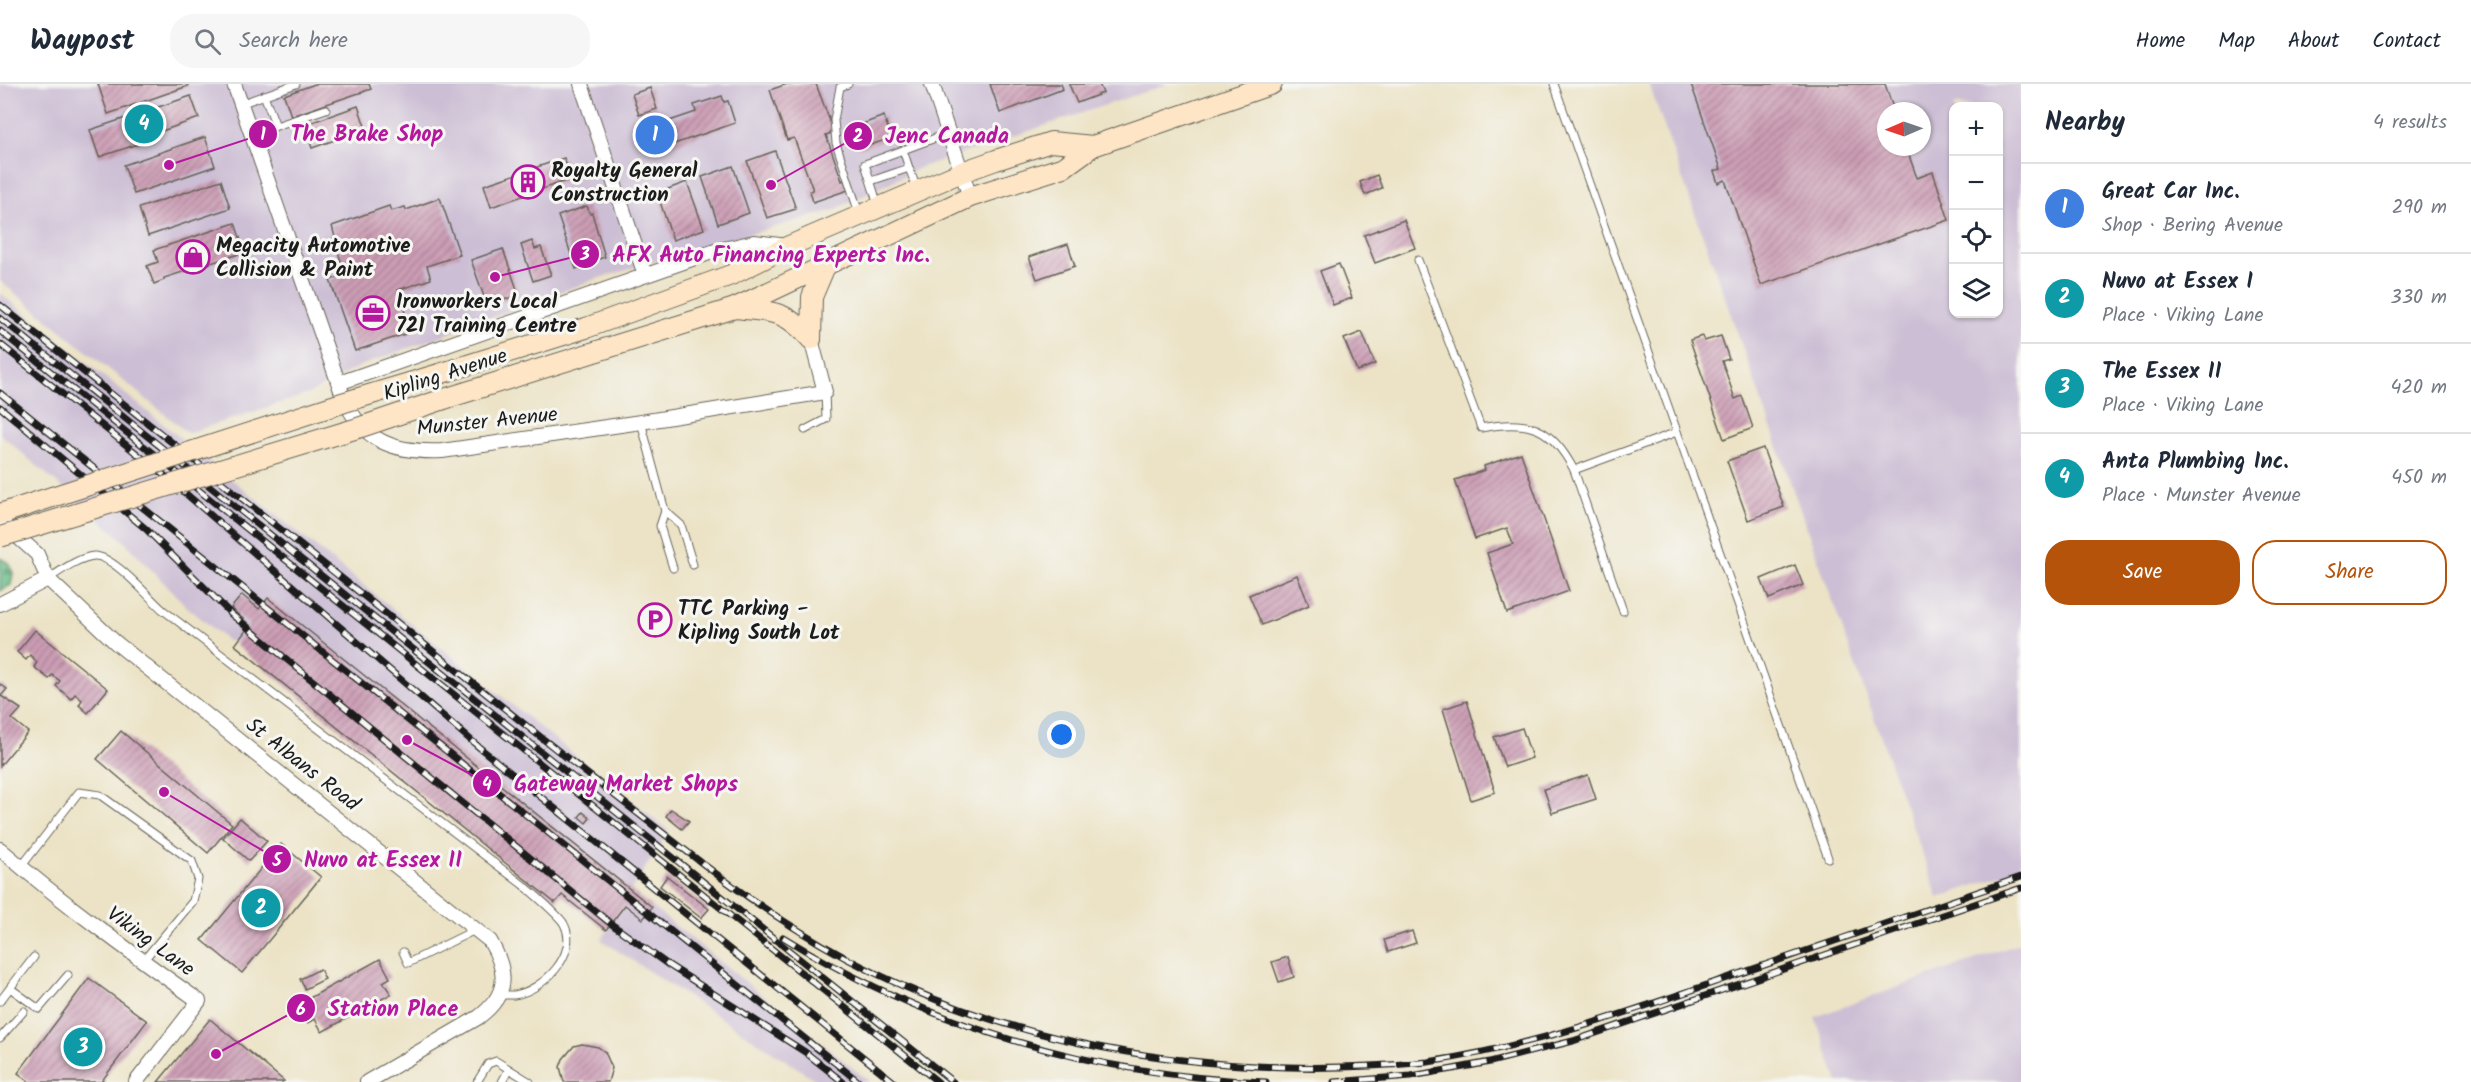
<!DOCTYPE html>
<html lang="en">
<head>
<meta charset="utf-8">
<style>
	body { margin:0; font-family:Kalam,sans-serif; background:#f6f6f7; color:#1f2937 }
	.controls { position:absolute; right:18px; top:18px; display:grid; overflow:hidden; border-radius:12px; box-shadow:0 2px 4px #0004 }
	.controls button { width:54px; height:54px; display:grid; place-items:center; padding:0; border:0; border-bottom:2px solid #e0e1e3; background:#fff; color:#1f2937; font:30px sans-serif }
	.compass { position:absolute; left:1877px; top:18px; width:54px; height:54px; border-radius:50%; background:#fff; box-shadow:0 2px 4px #0004; rotate:268deg }
	.you { position:absolute; left:1062px; top:651px; width:21px; height:21px; margin:-15px; border:4px solid #fff; border-radius:50%; background:#1a73e8; box-shadow:0 0 0 9px #1a73e833 }
	.badge { display:grid; place-items:center; width:39px; height:39px; border-radius:50%; background:#b45309; color:#fff; font-size:20px; font-weight:700 }
	.pin { position:absolute; translate:-50% -50%; border:3px solid #fff; box-shadow:0 2px 6px #0006 }
	.list { margin:0; padding:0; list-style:none }
	h2 { display:flex; justify-content:space-between; align-items:center; height:78px; margin:0; padding:0 24px; font-size:26px }
	h2 small { font-size:20px; font-weight:400; color:#747a83 }
	.list li { display:grid; grid-template-columns:39px 1fr auto; gap:18px; align-items:center; box-sizing:border-box; height:90px; padding:0 24px; border-top:2px solid #e0e1e3 }
	.list b { display:block; font-size:22px; white-space:nowrap }
	.list p { margin:0; font-size:20px; white-space:nowrap; color:#747a83 }
	.list em { font-size:20px; font-style:normal; color:#747a83 }
	.actions { display:flex; gap:12px; padding:18px 24px }
	.actions a { flex:1; padding:14px 0; border:2px solid #b45309; border-radius:24px; text-align:center; font-size:21px; color:#b45309 }
	.actions .main { background:#b45309; color:#fff }
	.icon { flex:none; width:33px; height:33px; fill:none; stroke:currentColor; stroke-width:2; stroke-linecap:round; stroke-linejoin:round }
	.map { position:relative; flex:none; width:2021px; height:998px; overflow:hidden }
	header { display:flex; align-items:center; gap:36px; box-sizing:border-box; height:84px; padding:0 30px; background:#fff; border-bottom:2px solid #e0e1e3 }
	header strong { font-size:28px }
	nav { display:flex; gap:33px; margin-inline-start:auto; font-size:21px }
	.search { width:420px; height:54px; background:#f6f6f7; display:flex; align-items:center; gap:15px; box-sizing:border-box; padding:0 21px; border-radius:24px; color:#747a83; font-size:22px }
	main { display:flex }
	aside { flex:1; background:#fff }
	.map>svg:first-child { display:block }
	.industrial { fill:#ccbed4; fill-rule:evenodd }
	.forest { fill:url(#forest-firs); stroke:#436c52; stroke-width:1.5 }
	.building { fill:url(#building-hatch) }
	.lines { fill:none; stroke-linecap:round; stroke-linejoin:round }
	.lane-casing { stroke:#656258; stroke-width:9 }
	.street-casing { stroke:#656258; stroke-width:16 }
	.secondary-casing { stroke:#656258; stroke-width:22 }
	.lane { stroke:#fff; stroke-width:7 }
	.street { stroke:#fff; stroke-width:14 }
	.secondary { stroke:#fde5c5; stroke-width:20 }
	.rail-casing { stroke:#1c1c1c; stroke-width:7 }
	.rail { stroke:#f6f6f2; stroke-width:4.5; stroke-dasharray:14; stroke-linecap:butt }
	.secondary-bridge-casing { stroke:#656258; stroke-width:22; stroke-linecap:butt }
	.secondary-bridge { stroke:#fde5c5; stroke-width:20 }
	.labels { text-anchor:middle; stroke-width:6; stroke-linejoin:round; paint-order:stroke }
	.poi-label { font-size:21px; font-weight:bold; fill:#1c1c1c; stroke:#f6f6f2; text-anchor:start }
	.street-label { font-size:21px; fill:#1c1c1c; stroke:#f6f6f2 }
	.leader { fill:none; stroke:#b5179e; stroke-width:2 }
	.callout-dot { fill:#b5179e; stroke:#f6f6f2; stroke-width:2 }
	.mark-label { font-size:18px; text-anchor:middle; font-weight:bold; fill:#fff }
	.callout-label { font-size:22px; text-anchor:middle; font-weight:bold; fill:#b5179e; stroke:#f6f6f2; stroke-width:6; stroke-linejoin:round; paint-order:stroke }
</style>
</head>
<body>
<header>
<strong>Waypost</strong>
<div class="search"><svg class="icon" aria-label="search" viewBox="0 0 24 24"><circle cx="10" cy="10" r="6"/><path d="M15 15l6 6"/></svg>Search here</div>
<nav><a>Home</a><a>Map</a><a>About</a><a>Contact</a></nav>
</header>
<main>
<div class="map">
<svg width="2021" height="998" viewBox="0 0 2021 998">
	<defs>
		<pattern id="forest-firs" width="22" height="20" patternUnits="userSpaceOnUse" patternTransform="scale(1.5)"><rect width="22" height="20" fill="#6abc88"/><path d="M5 1l3.5 6h-7zM16 11l3.5 6h-7z" fill="#56986e"/></pattern>
		<pattern id="building-hatch" width="6" height="6" patternUnits="userSpaceOnUse" patternTransform="scale(1.5)"><rect width="6" height="6" fill="#cc9db5"/><path d="M-1 1l2-2M0 6l6-6M5 7l2-2" fill="none" stroke="#a57f92"/></pattern>
	</defs>
	<rect width="100%" height="100%" fill="#f6f6f2"/>
	<filter id="ink" filterUnits="userSpaceOnUse"><feTurbulence type="fractalNoise" baseFrequency=".0167" numOctaves="2"/><feDisplacementMap in="SourceGraphic" scale="12" xChannelSelector="R" yChannelSelector="G"/><feConvolveMatrix kernelMatrix="1 2 1 2 8 2 1 2 1" color-interpolation-filters="sRGB"/></filter>
	<filter id="wash" filterUnits="userSpaceOnUse"><feTurbulence type="fractalNoise" baseFrequency=".008" numOctaves="4" result="noise"/><feDisplacementMap in="SourceGraphic" scale="24" xChannelSelector="R" yChannelSelector="G"/><feGaussianBlur stdDeviation="1.35" result="paint"/><feColorMatrix in="noise" values="0 0 0 0 0 0 0 0 0 0 0 0 0 0 0 0 0 1.4 0 .05"/><feComposite in="paint" operator="in"/></filter>
	<g filter="url(#wash)">
		<rect width="100%" height="100%" fill="#ece3c6"/>
		<g class="industrial">
			<polygon points="0,0 1168,0 919,84 834,126 596,195 360,282 308,310 188,349 0,197"/>
			<path d="M1649 0H2021V785L1938 814ZM1954 22H1998V230H1954ZM1886 27H1922V63H1886Z"/>
			<polygon points="0,209 669,747 631,806 268,514 259,525 242,511 232,524 250,541 238,558 228,557 186,522 125,458 0,350"/>
			<polygon points="625,821 643,835 652,823 870,998 819,998 601,856"/>
			<polygon points="2021,859 2021,998 1838,998 1815,933"/>
		</g>
		<polygon class="forest" points="0,474 10,480 13,489 11,501 0,507"/>
		<g id="blocks">
			<g class="building">
				<polygon points="98,0 187,0 188,2 108,30"/>
				<polygon points="315,0 369,0 371,5 291,32 284,11"/>
				<polygon points="787,0 816,0 834,48 826,51 842,97 844,96 848,106 813,118 810,107 813,106 794,54 787,56 770,6"/>
				<polygon points="990,0 1061,0 1063,5 1000,29"/>
				<polygon points="1069,0 1099,0 1103,9 1077,19"/>
				<polygon points="1691,0 1885,0 1894,27 1886,27 1886,63 1906,63 1917,94 1933,88 1949,136 1761,201 1725,96 1718,99 1714,87 1721,85"/>
				<polygon points="650,4 657,25 639,31 632,10"/>
				<polygon points="191,12 199,34 142,54 144,58 99,73 90,46"/>
				<polygon points="722,12 724,18 728,17 735,39 654,67 646,45 696,28 694,21"/>
				<polygon points="358,22 366,45 312,64 304,41"/>
				<polygon points="884,32 891,54 859,65 852,44"/>
				<polygon points="205,53 215,82 134,110 124,81"/>
				<polygon points="775,67 796,125 767,134 747,77"/>
				<polygon points="564,74 571,95 491,123 484,101"/>
				<polygon points="733,82 749,129 718,140 702,93"/>
				<polygon points="1377,91 1382,104 1365,111 1360,98"/>
				<polygon points="221,96 230,124 148,152 139,124"/>
				<polygon points="687,98 704,145 673,156 657,109"/>
				<polygon points="440,114 460,171 427,182 431,195 398,206 411,248 355,267 330,196 346,191 333,154 335,153 332,142 389,122 391,127 405,123 406,126"/>
				<polygon points="587,122 590,130 592,129 605,173 586,179 585,175 583,176 581,183 576,185 558,132"/>
				<polygon points="1404,136 1415,164 1375,179 1364,151"/>
				<polygon points="235,139 245,168 164,194 164,196 154,200 147,182 158,178 154,166"/>
				<polygon points="532,157 535,165 541,163 551,191 533,197 521,161"/>
				<polygon points="1068,160 1075,182 1037,195 1029,173"/>
				<polygon points="503,165 519,211 487,221 471,176"/>
				<polygon points="1339,180 1352,214 1333,221 1320,187"/>
				<polygon points="1362,248 1375,280 1357,287 1344,255"/>
				<polygon points="1702,252 1704,257 1721,252 1729,275 1722,277 1735,315 1742,312 1753,344 1724,355 1690,256"/>
				<polygon points="1763,364 1784,423 1748,436 1727,377"/>
				<polygon points="1521,369 1569,507 1507,529 1487,469 1513,460 1507,444 1475,455 1455,396 1485,386 1484,382"/>
				<polygon points="1795,481 1803,501 1769,515 1761,495"/>
				<polygon points="1297,491 1309,521 1262,541 1249,511"/>
				<polygon points="242,511 259,525 268,514 652,823 648,829 643,835 625,821 606,846 562,811 555,819 235,561 250,541 231,524"/>
				<polygon points="35,546 108,605 88,629 79,621 82,616 75,610 71,615 56,602 60,597 52,591 49,595 34,583 37,578 30,571 26,576 17,568"/>
				<polygon points="0,600 7,605 1,612 21,625 12,635 28,648 0,682"/>
				<polygon points="1467,617 1495,708 1471,716 1443,625"/>
				<polygon points="1522,644 1532,674 1505,683 1494,653"/>
				<polygon points="121,647 232,740 208,769 97,675"/>
				<polygon points="1588,691 1596,715 1552,729 1544,705"/>
				<polygon points="671,725 689,737 682,745 666,732"/>
				<polygon points="583,728 590,734 586,739 579,733"/>
				<polygon points="240,734 267,757 249,777 223,754"/>
				<polygon points="281,760 321,793 242,889 202,856"/>
				<polygon points="667,792 709,825 701,834 660,802"/>
				<polygon points="1412,847 1416,859 1388,868 1384,856"/>
				<polygon points="1288,873 1294,893 1279,898 1272,878"/>
				<polygon points="380,875 390,894 383,898 391,910 322,948 315,935 307,939 297,921"/>
				<polygon points="320,885 325,895 305,905 300,895"/>
				<polygon points="89,894 147,937 101,998 30,998 18,989"/>
				<polygon points="210,935 284,997 282,998 158,998"/>
				<polygon points="582,960 598,963 605,968 612,984 608,998 564,998 560,983 563,975 574,962"/>
			</g>
		</g>
	</g>
	<g filter="url(#ink)">
		<use href="#blocks" fill-opacity="0" stroke="#656258" stroke-width="1.5"/>
		<g class="lines">
			<g class="lane-casing">
				<g id="lane">
					<polyline points="848,0 840,3 834,36 836,59 859,129"/>
					<polyline points="1554,0 1828,774"/>
					<polyline points="240,20 296,0"/>
					<polyline points="276,42 326,25"/>
					<polyline points="252,52 276,42 264,11"/>
					<polyline points="909,84 917,105"/>
					<polyline points="871,97 909,84 903,66"/>
					<polyline points="878,121 865,80 949,49"/>
					<path d="M1418 176 1481 344C1529 335 1551 342 1574 386L1677 348"/>
					<polyline points="641,338 665,427 681,441 693,481"/>
					<polyline points="805,346 826,335 825,308"/>
					<polyline points="1574,386 1623,527"/>
					<polyline points="665,427 660,442 673,484"/>
					<path d="M48 495C61 487 77 474 94 472 113 471 148 513 163 526L527 804C536 812 560 832 564 840 580 870 542 907 514 911 510 911 505 911 500 911"/>
					<polyline points="21,783 79,708 100,711 192,777 198,795 193,817 143,877"/>
					<polyline points="403,868 408,879 475,846"/>
					<polyline points="10,904 39,925 68,891"/>
					<polyline points="0,917 34,873"/>
					<polyline points="0,954 24,927"/>
					<polyline points="477,998 488,980 496,977 530,998"/>
					<polyline points="502,998 509,985"/>
				</g>
			</g>
			<g class="street-casing">
				<g id="street">
					<path d="M234 0 343 312C362 358 395 369 442 367L641 338 825 308 811 255"/>
					<polyline points="581,0 645,191"/>
					<polyline points="932,0 970,113"/>
					<polyline points="339,299 715,167 754,158 788,162"/>
					<path d="M0 437 37 470 48 495 115 558 490 857C508 888 509 910 479 933L367 998"/>
					<polyline points="0,520 48,495"/>
					<path d="M0 765C64 820 130 868 199 917L136 998"/>
				</g>
			</g>
			<g class="secondary-casing">
				<g id="secondary">
					<path d="M735 224C772 228 784 225 811 255"/>
					<polyline points="811,255 812,213 826,180"/>
					<polyline points="439,290 586,244 731,191 789,162 962,88 996,76 1051,58 1093,62"/>
					<polyline points="444,315 735,224 970,113 1064,83 1093,62 1272,0"/>
					<polyline points="0,430 52,413"/>
				</g>
			</g>
			<use href="#lane" class="lane"/>
			<use href="#street" class="street"/>
			<use href="#secondary" class="secondary"/>
			<g class="rail-casing">
				<g id="rail">
					<path d="M0 221C153 343 306 466 459 588 519 636 579 684 640 731 691 771 743 812 798 846 983 963 1211 998 1428 978 1531 963 1629 928 1727 894 1825 860 1923 827 2021 793"/>
					<polyline points="0,234 953,998"/>
					<polyline points="0,247 938,998"/>
					<polyline points="0,260 170,396 480,664 894,998"/>
					<polyline points="0,309 859,998"/>
					<polyline points="0,323 146,445 231,530 610,839 667,880 805,968 843,998"/>
					<path d="M783 853C929 943 1095 992 1266 998"/>
					<polyline points="1334,998 1411,992 1453,985 1490,978 1573,957 2021,804"/>
				</g>
			</g>
			<use href="#rail" class="rail"/>
			<g class="secondary-bridge-casing">
				<g id="secondary-bridge">
					<polyline points="52,413 345,318 439,290"/>
					<polyline points="0,453 358,344 444,315"/>
				</g>
			</g>
			<use href="#secondary-bridge" class="secondary-bridge"/>
		</g>
	</g>
	<defs>
		<g id="building-ring" transform="scale(1.725)"><circle r="9.5" fill="#f6f6f2" stroke="#b5179e" stroke-width="1.5"/><path d="M-4-6H4V6H1V3H-1V6H-4ZM-2.5-4.3h1.7v1.8h-1.7ZM.8-4.3h1.7v1.8H.8ZM-2.5-1h1.7V.8h-1.7ZM.8-1h1.7V.8H.8Z" fill="#b5179e"/></g>
		<g id="shop-ring" transform="scale(1.725)"><circle r="9.5" fill="#f6f6f2" stroke="#b5179e" stroke-width="1.5"/><path d="M-5-2.5h2.3a2.7 3.5 0 0 1 5.4 0H5L5.5 6h-11ZM-1.5-2.5h3a1.5 2.3 0 0 0-3 0Z" fill="#b5179e"/></g>
		<g id="office-ring" transform="scale(1.725)"><circle r="9.5" fill="#f6f6f2" stroke="#b5179e" stroke-width="1.5"/><path d="M-6-3h4V-5.5h4V-3h4V5H-6ZM-1-4.5V-3h2v-1.5ZM-6 0V1H6V0Z" fill="#b5179e"/></g>
		<g id="parking-ring" transform="scale(1.725)"><circle r="9.5" fill="#f6f6f2" stroke="#b5179e" stroke-width="1.5"/><path d="M-3.5-5.5H1a3.5 3.5 0 0 1 0 7H-1V5.5H-3.5ZM-1-3.4V-.6H.8a1.4 1.4 0 0 0 0-2.8Z" fill="#b5179e"/></g>
	</defs>
	<g fill-rule="evenodd">
		<use href="#building-ring" x="528" y="98"/>
		<use href="#shop-ring" x="193" y="173"/>
		<use href="#office-ring" x="373" y="229"/>
		<use href="#parking-ring" x="655" y="536"/>
	</g>
	<g class="labels">
		<g class="poi-label">
			<text x="551" y="93">Royalty General<tspan x="551" dy="24">Construction</tspan></text>
			<text x="216" y="168">Megacity Automotive<tspan x="216" dy="24">Collision &amp; Paint</tspan></text>
			<text x="396" y="224">Ironworkers Local<tspan x="396" dy="24">721 Training Centre</tspan></text>
			<text x="678" y="531">TTC Parking -<tspan x="678" dy="24">Kipling South Lot</tspan></text>
		</g>
		<g class="street-label">
			<text transform="translate(445 290) rotate(-18)" y="7">Kipling Avenue</text>
			<text transform="translate(487 337) rotate(-6)" y="7">Munster Avenue</text>
			<text transform="translate(303 680) rotate(38)" y="7">St Albans Road</text>
			<text transform="translate(151 857) rotate(36)" y="7">Viking Lane</text>
		</g>
	</g>
	<path class="leader" d="M169 81L263 50M771 101L858 52M495 193L585 170M407 656L487 699M164 708L277 775M216 970L301 924"/>
	<g class="callout-dot">
		<circle cx="169" cy="81" r="6"/>
		<circle cx="771" cy="101" r="6"/>
		<circle cx="495" cy="193" r="6"/>
		<circle cx="407" cy="656" r="6"/>
		<circle cx="164" cy="708" r="6"/>
		<circle cx="216" cy="970" r="6"/>
		<circle cx="263" cy="50" r="15"/>
		<circle cx="858" cy="52" r="15"/>
		<circle cx="585" cy="170" r="15"/>
		<circle cx="487" cy="699" r="15"/>
		<circle cx="277" cy="775" r="15"/>
		<circle cx="301" cy="924" r="15"/>
	</g>
	<g class="mark-label">
		<text x="263" y="56">1</text>
		<text x="858" y="58">2</text>
		<text x="585" y="176">3</text>
		<text x="487" y="706">4</text>
		<text x="277" y="782">5</text>
		<text x="301" y="931">6</text>
	</g>
	<g class="callout-label">
		<text x="367" y="57">The Brake Shop</text>
		<text x="947" y="59">Jenc Canada</text>
		<text x="771" y="178">AFX Auto Financing Experts Inc.</text>
		<text x="626" y="707">Gateway Market Shops</text>
		<text x="383" y="783">Nuvo at Essex II</text>
		<text x="393" y="932">Station Place</text>
	</g>
</svg>
<div class="controls">
<button>+</button>
<button>−</button>
<button><svg class="icon" aria-label="locate" viewBox="0 0 24 24"><circle cx="12" cy="12" r="6"/><path d="M12 2v4M12 18v4M2 12h4M18 12h4"/></svg></button>
<button><svg class="icon" aria-label="layers" viewBox="0 0 24 24"><path d="M12 4l9 5-9 5-9-5zM3 14l9 5 9-5"/></svg></button>
</div>
<svg class="compass" viewBox="-18 -18 36 36"><path d="M0-13l5 13h-10z" fill="#e53935"/><path d="M0 13l5-13h-10z" fill="#747a83"/></svg>
<div class="you"></div>
<div class="pin badge" style="left:655px;top:51px;background:#3f7fe0">1</div>
<div class="pin badge" style="left:261px;top:824px;background:#0f9aa8">2</div>
<div class="pin badge" style="left:83px;top:963px;background:#0f9aa8">3</div>
<div class="pin badge" style="left:144px;top:40px;background:#0f9aa8">4</div>
</div>
<aside>
<h2>Nearby<small>4 results</small></h2>
<ul class="list">
<li><span class="badge" style="background:#3f7fe0">1</span><div><b>Great Car Inc.</b><p>Shop · Bering Avenue</p></div><em>290 m</em></li>
<li><span class="badge" style="background:#0f9aa8">2</span><div><b>Nuvo at Essex I</b><p>Place · Viking Lane</p></div><em>330 m</em></li>
<li><span class="badge" style="background:#0f9aa8">3</span><div><b>The Essex II</b><p>Place · Viking Lane</p></div><em>420 m</em></li>
<li><span class="badge" style="background:#0f9aa8">4</span><div><b>Anta Plumbing Inc.</b><p>Place · Munster Avenue</p></div><em>450 m</em></li>
</ul>
<div class="actions"><a class="main">Save</a><a>Share</a></div>
</aside>
</main>
</body>
</html>
